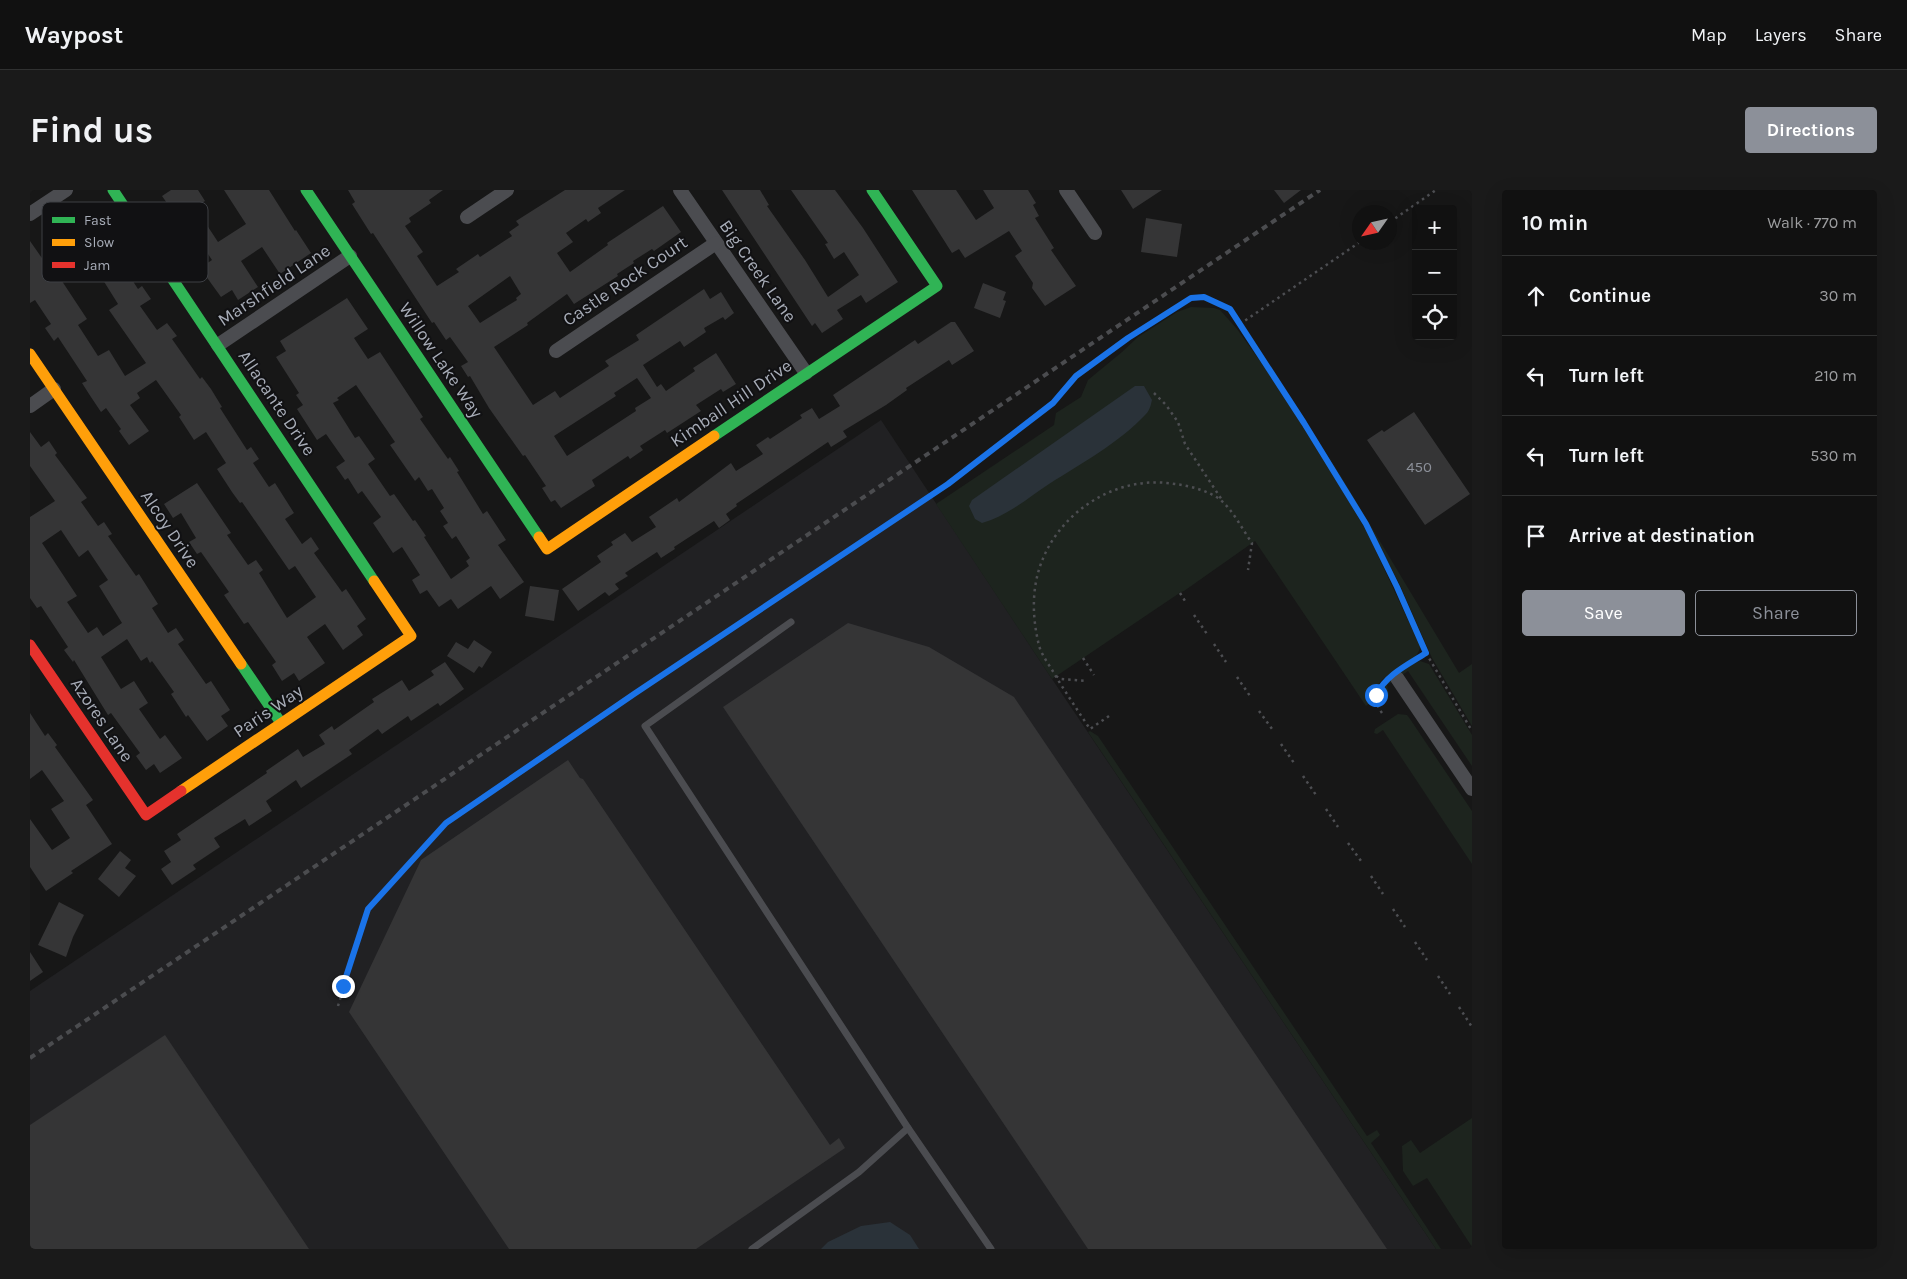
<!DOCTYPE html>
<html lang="en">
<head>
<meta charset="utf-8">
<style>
	body { margin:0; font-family:Karla,sans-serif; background:#1a1a1a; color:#f1f3f6 }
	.controls { position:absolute; right:15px; top:15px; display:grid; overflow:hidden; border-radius:5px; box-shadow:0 5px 20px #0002 }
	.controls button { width:45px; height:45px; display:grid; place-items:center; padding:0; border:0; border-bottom:1px solid #303131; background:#111; color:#f1f3f6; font:25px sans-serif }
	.compass { position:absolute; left:1322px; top:15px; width:45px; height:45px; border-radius:50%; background:#111; box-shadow:0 5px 20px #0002; rotate:236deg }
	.stop { position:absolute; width:15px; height:15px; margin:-11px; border:4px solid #1a73e8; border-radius:50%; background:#fff }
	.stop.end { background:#1a73e8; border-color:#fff; box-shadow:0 1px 5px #0008 }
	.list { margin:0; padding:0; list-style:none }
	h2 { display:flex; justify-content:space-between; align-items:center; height:65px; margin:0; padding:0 20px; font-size:21px }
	h2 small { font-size:16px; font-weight:400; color:#9c9d9f }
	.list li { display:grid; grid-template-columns:32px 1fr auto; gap:15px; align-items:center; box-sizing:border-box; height:80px; padding:0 20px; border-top:1px solid #303131 }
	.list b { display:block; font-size:19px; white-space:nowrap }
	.list em { font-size:16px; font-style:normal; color:#9c9d9f }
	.actions { display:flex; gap:10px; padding:15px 20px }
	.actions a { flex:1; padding:11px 0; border:1px solid #8c9099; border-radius:5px; text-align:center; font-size:18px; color:#8c9099 }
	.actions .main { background:#8c9099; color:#fff }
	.icon { flex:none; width:28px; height:28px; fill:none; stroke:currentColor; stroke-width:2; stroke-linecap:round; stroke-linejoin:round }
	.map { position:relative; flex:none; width:1442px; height:1059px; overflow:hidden; border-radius:5px }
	header { display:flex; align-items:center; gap:30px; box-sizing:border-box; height:70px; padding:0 25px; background:#111; border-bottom:1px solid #303131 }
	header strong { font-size:24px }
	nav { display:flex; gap:28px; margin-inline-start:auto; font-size:18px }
	.intro { display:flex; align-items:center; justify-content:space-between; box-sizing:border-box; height:120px; padding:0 30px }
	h1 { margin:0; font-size:35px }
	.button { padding:12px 22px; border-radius:5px; background:#8c9099; color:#fff; font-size:18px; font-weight:700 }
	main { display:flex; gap:30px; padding:0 30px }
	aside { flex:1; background:#111; border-radius:5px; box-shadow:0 5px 20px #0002 }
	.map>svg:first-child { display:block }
	.built { fill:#212123 }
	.green { fill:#1d241e }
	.water { fill:#2a3239 }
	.building { fill:#353536; fill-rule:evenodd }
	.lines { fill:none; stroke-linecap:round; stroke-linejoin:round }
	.path { stroke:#4d4e52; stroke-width:2.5; stroke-dasharray:2.5 4; stroke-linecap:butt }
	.lane { stroke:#4b4c50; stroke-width:7 }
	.street { stroke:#4b4c50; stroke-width:14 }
	.fast { stroke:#30b455; stroke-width:11 }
	.slow { stroke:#ff9f0a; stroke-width:11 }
	.jam { stroke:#e5322d; stroke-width:11 }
	.rail { stroke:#4b4c4f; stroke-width:4; stroke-dasharray:6 5; stroke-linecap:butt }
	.route { stroke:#1a73e8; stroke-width:6 }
	.labels { text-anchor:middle; stroke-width:4; stroke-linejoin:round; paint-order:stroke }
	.number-label { font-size:15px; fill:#8b8f98 }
	.street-label { font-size:18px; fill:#a8adb8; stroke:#111113 }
	.key { fill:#111113; stroke:#3e4045; stroke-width:1 }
	.key-label { font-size:14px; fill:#a8adb8 }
</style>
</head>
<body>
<header>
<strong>Waypost</strong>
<nav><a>Map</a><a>Layers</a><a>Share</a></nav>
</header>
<div class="intro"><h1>Find us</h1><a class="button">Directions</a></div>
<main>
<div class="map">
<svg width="1442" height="1059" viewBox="0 0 1442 1059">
	<rect width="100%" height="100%" fill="#171717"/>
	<polygon class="built" points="851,230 1022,489 1406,1059 0,1059 0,801"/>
	<g class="green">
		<path d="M1161 117 1184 118 1190 120 1207 139 1235 178 1287 258 1337 342 1390 456C1389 472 1363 480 1352 490 1342 500 1349 507 1336 516L1225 351 1154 401 1151 402 1022 489 906 314 1024 235 1026 223 1051 207 1058 190 1092 162 1108 147 1147 122Z"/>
		<polygon points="1291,253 1429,483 1442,474 1442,536 1402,468 1369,393 1336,330"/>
		<path d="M1390 471 1399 474 1442 545V576L1378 481 1357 495 1359 505 1356 512 1352 514 1348 509C1349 495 1378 475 1390 471Z"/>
		<polygon points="1368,524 1377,525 1380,529 1442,621 1442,674 1353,540 1347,544 1344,543 1345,539"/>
		<polygon points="1060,541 1068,546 1337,946 1347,940 1350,945 1341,953 1411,1059 1406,1059 1058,542"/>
		<polygon points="1442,928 1442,1057 1397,988 1383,996 1373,981 1372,956 1381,950 1390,963"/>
	</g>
	<g class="water">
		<path d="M1105 196H1114L1122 210C1121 214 1120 220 1116 224 1089 253 1052 273 1019 294 998 308 977 326 952 333L945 329 939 316 942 310Z"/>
		<polygon points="860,1032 880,1045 889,1059 791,1059 798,1052 831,1036"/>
	</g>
	<g class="building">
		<polygon points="141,0 168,0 175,11 165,17 188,52 216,34 194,0 239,0 265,41 266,40 281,63 250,84 232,57 211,71 228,97 208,110 202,100 191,107 170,78 182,70 170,52 162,57 144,30 141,33 133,20 139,16 132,6"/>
		<path d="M318 0H413L399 10 401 13 379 28 381 32 375 36 393 62 387 66 407 96 429 82 426 79 448 64 450 67 482 46 479 42 489 35 486 31 535 0H595L568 18 571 23 558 32 556 29 536 43 543 52 527 63 540 82 578 55 577 53 633 16 651 42 624 61 622 59 603 71 604 73 587 84 588 86 544 114 537 104 497 133 498 135 464 157 503 215 525 201 530 208 579 176 575 171 609 150 606 145 674 99 680 109 691 102 704 123 695 130 693 127 674 138 676 142 654 157 650 151 613 175 627 197 631 194 636 201 665 181 663 178 686 163 706 194 693 202 691 199 666 215 671 221 637 243 635 240 610 256 613 260 600 269 598 266 562 290 565 296 531 318 525 310 521 312 512 298 516 296 495 265 493 266 459 218 440 186 438 187 431 176 438 172 420 147 416 150 404 132 402 133 343 43 341 44 322 14 325 12ZM480 86 491 104 486 108 487 110 450 133 438 116ZM607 188 621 208 605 218 606 221 537 266 524 246 586 206 584 203Z"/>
		<polygon points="692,0 730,0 739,15 737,16 775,70 798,107 829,85 814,62 804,69 795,54 798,53 761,0 805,0 833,38 868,92 836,113 831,105 807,120 813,129 792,143 785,133 782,136"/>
		<polygon points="882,0 926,0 946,30 964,18 953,0 998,0 1006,13 1003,15 1009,26 1005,28 1024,58 1021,60 1046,96 1015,116 1002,98 1003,93 985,66 992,61 979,41 935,68 929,59 922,63"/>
		<polygon points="1091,0 1132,0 1103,19"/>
		<polygon points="1244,0 1271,0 1254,13"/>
		<polygon points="49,22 57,33 65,27 78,46 85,56 82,59 108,99 112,96 121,109 110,116 127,140 137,133 147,146 142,149 170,189 172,187 181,199 192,217 190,218 217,260 221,257 229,269 223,273 239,297 245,293 264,323 255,329 272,354 281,347 289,359 284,363 312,402 316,399 336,429 327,436 333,445 313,460 295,434 277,447 295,473 269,491 264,483 252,491 242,475 246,472 218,432 214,434 194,405 199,402 171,362 167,364 159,352 166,348 151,323 143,328 134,314 167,293 201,343 197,345 218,375 226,370 233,380 229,383 257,428 286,407 265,376 259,380 212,312 210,313 202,302 187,279 196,273 176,242 164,250 149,227 151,225 126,190 107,203 110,208 100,215 119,241 99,255 89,241 91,239 76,218 71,222 59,204 52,193 57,191 28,147 24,151 15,138 21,134 5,110 0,113 0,51 21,81 24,79 57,129 48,135 68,166 79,160 95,186 116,173 79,120 88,114 68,82 58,88 44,65 46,63 28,37"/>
		<polygon points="1116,28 1152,34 1147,67 1111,62"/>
		<polygon points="953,93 976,102 973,110 976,111 970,128 944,118"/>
		<path d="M317 108 338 139 324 148 338 169 350 162 393 227 390 229 418 269 420 267 429 281 427 282 453 324 457 321 476 350 468 355 494 392 470 409 461 396 428 419 421 409 409 417 397 400 390 404 382 390 390 385 372 357 363 363 343 333 351 327 332 301 328 304 318 288 315 290 306 277 315 271 296 244 287 250 267 219 273 215 266 205 269 203 246 167 256 161 250 151ZM326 195 365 252 360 255 385 291 389 287 398 301 402 299 414 318 410 321 418 333 413 336 422 349 426 346 440 368 436 371 439 376 421 389 394 347 396 346 385 330 383 331 364 304 360 306 338 274 345 269 329 246 325 248 303 213 309 210 307 208Z"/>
		<polygon points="921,132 925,132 944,161 922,175 919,170 876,198 877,200 856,215 813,241 817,247 801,257 798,252 706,314 707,316 696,324 700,330 689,338 684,331 644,357 645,359 631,368 627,362 595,383 598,386 585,394 589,399 579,406 575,402 548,421 532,399 571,372 567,366 583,355 581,352 595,343 602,352 626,337 619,327 647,308 649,312 701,273 706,281 733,264 726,255 738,247 740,249 772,228 770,225 782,218 789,229 810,216 803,205 885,150 888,154"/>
		<polygon points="1384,222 1440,304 1395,335 1337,250 1352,240 1354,242"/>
		<path d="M0 242 11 257 19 251 27 263 25 265 57 308 51 312 68 336 74 332 82 344 78 346 106 386 109 384 128 414 122 418 138 443 146 438 154 450 148 454 176 494 181 491 200 520 191 526 198 536 177 551 158 525 156 527 141 504 144 502 122 471 120 473 117 467 111 471 97 449 71 467 91 499 104 491 118 513 109 519 130 549 135 545 152 568 130 583 124 574 116 580 106 566 110 563 81 523 78 525 44 470 43 472 34 460 38 457 11 416 7 418 0 408V327L25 311 0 276ZM31 340 49 367 58 360 78 390 69 396 92 433 73 446 67 437 58 443 37 412 47 406 12 353Z"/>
		<polygon points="500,396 529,400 524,431 495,426"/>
		<polygon points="818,433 899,457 984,507 1357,1059 1058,1059 693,517"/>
		<polygon points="444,450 462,462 452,478 449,476 444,483 417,466 426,452 438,459"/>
		<polygon points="415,472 434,499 410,516 408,513 381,531 378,526 352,544 348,539 319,560 322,564 271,598 266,590 236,611 242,621 219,636 215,629 184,648 190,657 163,675 166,679 142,695 131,679 141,672 134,661 151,650 147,644 237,583 236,581 268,559 273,567 295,554 289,545 302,536 304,540 344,512 342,509 372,490 379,501 404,485 401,481"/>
		<polygon points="0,523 15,546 18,543 27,555 25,557 63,610 56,615 82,654 41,681 43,683 16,701 0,677 0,629 22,660 40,648 21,619 34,611 12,580 0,589"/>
		<polygon points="538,570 550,588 553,589 800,955 809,948 815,958 666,1059 479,1059 319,822 391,670"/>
		<polygon points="90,661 101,670 95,678 106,686 89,707 68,689"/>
		<polygon points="29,712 54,725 43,747 36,767 8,755"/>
		<polygon points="0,762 13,782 0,791"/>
		<polygon points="135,845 279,1059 0,1059 0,935"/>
	</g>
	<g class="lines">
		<g class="path">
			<polyline points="1360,32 1406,0"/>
			<polyline points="1330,52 1210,134 1336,334 1367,397 1396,463 1375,477"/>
			<polyline points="1124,203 1136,215 1148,232 1155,254 1192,310"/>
			<polyline points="1150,403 1157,414"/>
			<polyline points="1164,425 1177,444"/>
			<polyline points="1184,454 1196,472"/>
			<polyline points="1396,463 1442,541"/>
			<polyline points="1053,468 1064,485"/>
			<polyline points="1026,486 1031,489 1056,491"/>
			<polyline points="1207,487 1220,506"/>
			<polyline points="1229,521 1242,539"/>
			<path d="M1352 523C1344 512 1344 502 1355 492"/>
			<path d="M1079 526 1060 539C1048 521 1036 503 1025 485 1019 474 1010 464 1008 451 1003 429 1002 405 1008 383 1023 327 1080 287 1137 293 1155 295 1172 298 1188 308 1202 318 1212 339 1222 353L1218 380"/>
			<polyline points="1251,554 1264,573"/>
			<polyline points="1273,586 1286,605"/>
			<polyline points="1296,619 1308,637"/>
			<polyline points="1318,653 1331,671"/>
			<polyline points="1341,686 1353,704"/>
			<polyline points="1363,719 1375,737"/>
			<polyline points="1385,752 1397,770"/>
			<polyline points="1408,786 1420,804"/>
			<polyline points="308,816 338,719 416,633 604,504 918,294 1023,213 1046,185 1098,149 1161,108 1174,107 1200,119 1210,134"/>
			<polyline points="1429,817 1442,837"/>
		</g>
		<g class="lane">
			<polyline points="761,432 615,536 878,938 961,1059"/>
			<polyline points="722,1059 829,982 878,938"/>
		</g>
		<g class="street">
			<polyline points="650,0 776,183"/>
			<polyline points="1036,0 1065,43"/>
			<polyline points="0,24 36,0"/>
			<polyline points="437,27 477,0"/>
			<polyline points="188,155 320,66"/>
			<polyline points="526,161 686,53"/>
			<polyline points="0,216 24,199"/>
			<polyline points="1367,488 1442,599"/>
		</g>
		<g class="fast">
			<polyline points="83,0 344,391"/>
			<polyline points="276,0 509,347"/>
			<polyline points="684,246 907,96 842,0"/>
			<polyline points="211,474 251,533"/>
		</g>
		<g class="slow">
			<polyline points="0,164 211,474"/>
			<polyline points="509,347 517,359 684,246"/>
			<polyline points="151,601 381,446 344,391"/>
		</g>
		<polyline class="jam" points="0,455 116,625 151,601"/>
		<polyline class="rail" points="0,868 1290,0"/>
	</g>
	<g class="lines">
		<path class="route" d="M313 796 338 719 416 633 604 504 918 294 1023 213 1046 186 1098 148 1161 108 1174 107 1200 119 1274 233 1336 334 1367 397 1396 463C1377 475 1356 485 1346 505"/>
	</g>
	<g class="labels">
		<g class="number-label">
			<text x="1389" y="282">450</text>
		</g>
		<g class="street-label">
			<text transform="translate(728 81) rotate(55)" y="6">Big Creek Lane</text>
			<text transform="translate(595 91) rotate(-34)" y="6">Castle Rock Court</text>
			<text transform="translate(244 95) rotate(-34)" y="6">Marshfield Lane</text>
			<text transform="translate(411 170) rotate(56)" y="6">Willow Lake Way</text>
			<text transform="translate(247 213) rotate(56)" y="6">Allacante Drive</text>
			<text transform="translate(701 213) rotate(-34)" y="6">Kimball Hill Drive</text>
			<text transform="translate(140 339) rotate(56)" y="6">Alcoy Drive</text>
			<text transform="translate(238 521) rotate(-34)" y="6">Paris Way</text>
			<text transform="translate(72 530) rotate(56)" y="6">Azores Lane</text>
		</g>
	</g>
	<rect x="12" y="12" width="166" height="80" rx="8" class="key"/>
	<rect x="22" y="27" width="23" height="6" fill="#30b455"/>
	<rect x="22" y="49" width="23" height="7" fill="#ff9f0a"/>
	<rect x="22" y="72" width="23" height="6" fill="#e5322d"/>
	<g class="key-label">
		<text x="54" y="35">Fast</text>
		<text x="54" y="57">Slow</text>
		<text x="54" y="80">Jam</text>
	</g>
</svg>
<div class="controls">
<button>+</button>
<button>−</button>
<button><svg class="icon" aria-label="locate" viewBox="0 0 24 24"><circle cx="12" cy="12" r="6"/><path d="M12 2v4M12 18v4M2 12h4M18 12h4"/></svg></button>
</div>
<svg class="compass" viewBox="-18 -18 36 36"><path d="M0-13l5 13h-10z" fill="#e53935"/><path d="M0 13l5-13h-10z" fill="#9c9d9f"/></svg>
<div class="stop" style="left:1346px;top:505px"></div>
<div class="stop end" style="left:313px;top:796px"></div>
</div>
<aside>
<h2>10 min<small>Walk · 770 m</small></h2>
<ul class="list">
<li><svg class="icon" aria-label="ahead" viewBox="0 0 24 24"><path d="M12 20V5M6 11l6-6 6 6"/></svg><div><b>Continue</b></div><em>30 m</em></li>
<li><svg class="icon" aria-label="left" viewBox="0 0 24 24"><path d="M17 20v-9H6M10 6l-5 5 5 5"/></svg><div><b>Turn left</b></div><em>210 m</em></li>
<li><svg class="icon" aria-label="left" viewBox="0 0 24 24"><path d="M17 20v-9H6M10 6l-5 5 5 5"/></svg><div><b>Turn left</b></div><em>530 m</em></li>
<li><svg class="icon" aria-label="arrive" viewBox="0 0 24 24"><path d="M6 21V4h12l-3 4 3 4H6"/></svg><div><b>Arrive at destination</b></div></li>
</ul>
<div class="actions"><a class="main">Save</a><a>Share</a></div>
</aside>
</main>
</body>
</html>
